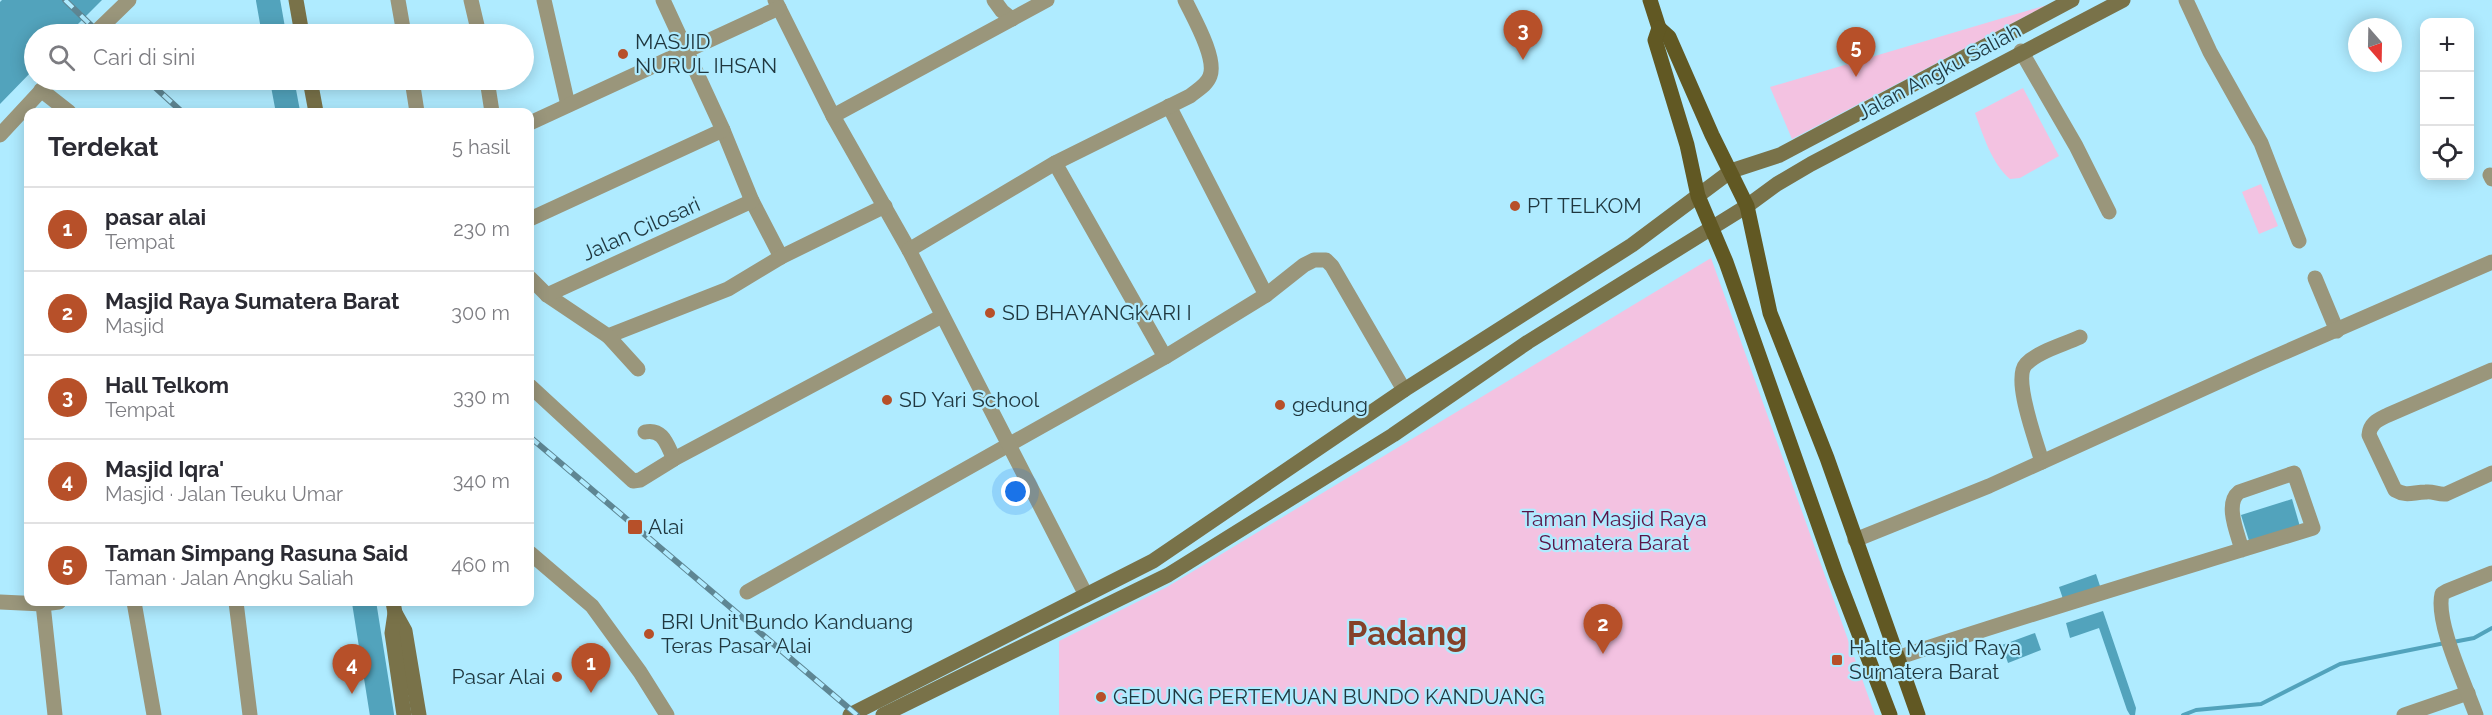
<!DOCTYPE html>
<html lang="id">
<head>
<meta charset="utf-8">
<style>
	body { margin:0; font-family:Raleway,sans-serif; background:#f2f2f3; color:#2b2b33 }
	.controls { position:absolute; right:18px; top:18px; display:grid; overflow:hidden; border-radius:12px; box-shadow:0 3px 15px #0003 }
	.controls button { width:54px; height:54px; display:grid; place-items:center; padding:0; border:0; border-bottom:2px solid #e1e1e2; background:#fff; color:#2b2b33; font:30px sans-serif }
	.compass { position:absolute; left:2348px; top:18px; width:54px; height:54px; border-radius:50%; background:#fff; box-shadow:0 3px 15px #0003; rotate:160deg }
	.you { position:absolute; left:1016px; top:492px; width:21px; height:21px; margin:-15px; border:4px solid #fff; border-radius:50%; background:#1a73e8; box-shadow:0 0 0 9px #1a73e833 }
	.badge { display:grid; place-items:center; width:39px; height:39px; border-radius:50%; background:#b75029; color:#fff; font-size:20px; font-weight:700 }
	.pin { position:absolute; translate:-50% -50px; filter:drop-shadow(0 2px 3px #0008) }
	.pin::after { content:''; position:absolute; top:32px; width:21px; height:18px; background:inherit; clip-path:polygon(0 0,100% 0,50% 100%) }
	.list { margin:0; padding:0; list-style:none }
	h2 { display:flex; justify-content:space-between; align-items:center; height:78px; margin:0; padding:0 24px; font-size:26px }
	h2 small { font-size:20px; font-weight:400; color:#7c7c81 }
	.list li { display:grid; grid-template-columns:39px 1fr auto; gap:18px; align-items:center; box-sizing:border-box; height:84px; padding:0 24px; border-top:2px solid #e1e1e2 }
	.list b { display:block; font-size:22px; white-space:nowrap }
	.list p { margin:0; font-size:20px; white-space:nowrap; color:#7c7c81 }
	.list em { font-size:20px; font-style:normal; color:#7c7c81 }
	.icon { flex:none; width:33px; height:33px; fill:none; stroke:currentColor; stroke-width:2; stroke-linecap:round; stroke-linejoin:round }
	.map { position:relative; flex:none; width:2492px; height:715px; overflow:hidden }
	.search { position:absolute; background:#fff; box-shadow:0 3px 15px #0003; left:24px; top:24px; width:510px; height:66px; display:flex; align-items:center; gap:15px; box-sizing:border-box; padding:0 21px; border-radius:33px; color:#7c7c81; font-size:22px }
	.panel { position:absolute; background:#fff; box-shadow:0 3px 15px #0003; left:24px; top:108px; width:510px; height:498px; border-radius:12px }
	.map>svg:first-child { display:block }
	.green { fill:#f3c2e1 }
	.water { fill:#52a3bc }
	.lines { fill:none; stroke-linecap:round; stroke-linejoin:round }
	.stream { stroke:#52a3bc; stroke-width:4 }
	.river { stroke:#52a3bc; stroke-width:24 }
	.minor { stroke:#9a967b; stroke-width:15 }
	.tertiary { stroke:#9a967b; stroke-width:15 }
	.secondary { stroke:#797249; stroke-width:15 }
	.primary { stroke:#615823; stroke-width:15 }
	.rail-casing { stroke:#5e8693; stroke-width:6 }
	.rail { stroke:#afebff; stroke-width:4; stroke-dasharray:11; stroke-linecap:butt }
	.poi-dot { fill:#b75029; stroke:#afebff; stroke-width:2 }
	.labels { text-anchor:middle; stroke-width:4.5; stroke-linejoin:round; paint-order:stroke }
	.poi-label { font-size:21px; fill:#1f373f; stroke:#afebff; text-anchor:start }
	.street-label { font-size:21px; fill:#1f373f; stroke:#afebff }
	.park-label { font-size:21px; fill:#591447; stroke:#afebff }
	.town-label { font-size:33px; font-weight:bold; fill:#854129; stroke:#afebff }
</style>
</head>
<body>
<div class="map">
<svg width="2492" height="715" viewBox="0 0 2492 715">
	<rect width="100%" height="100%" fill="#afebff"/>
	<g class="green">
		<polygon points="2047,5 1792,139 1770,87"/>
		<path d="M2023 88 2059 156 2020 178 2010 179C1992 164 1983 135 1975 113Z"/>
		<polygon points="2261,184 2278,226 2259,234 2242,192"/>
		<polygon points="1711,258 1875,715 1059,715 1059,641 1167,587"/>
	</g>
	<g class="water">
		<polygon points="2,0 102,0 68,34 34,34 34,69 0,104 0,2"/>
		<polygon points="2292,499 2301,530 2251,547 2241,515"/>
		<polygon points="2096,574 2101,589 2064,602 2059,587"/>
		<polygon points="2103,611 2136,708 2135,715 2130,715 2127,710 2099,628 2070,638 2066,623"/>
		<polygon points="2035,633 2041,650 2008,663 2002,645"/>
	</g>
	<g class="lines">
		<g class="stream">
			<polyline points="2453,642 2474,638 2492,628"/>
			<polyline points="2183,715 2196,710 2261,704 2340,664 2445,643"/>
		</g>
		<g class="river">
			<polyline points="268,0 274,34"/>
			<polyline points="282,80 288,112"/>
			<polyline points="364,602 382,715"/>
		</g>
		<g class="minor">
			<polyline points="398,0 404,34"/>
			<polyline points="471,0 479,34"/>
			<polyline points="544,0 568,105"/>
			<polyline points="663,0 723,130 752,201 781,257"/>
			<polyline points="775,0 833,116 909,250"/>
			<polyline points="994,0 1002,11 1012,19"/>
			<polyline points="2186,0 2210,52 2261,143 2299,241"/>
			<polyline points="2021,51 2076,146 2109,212"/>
			<polyline points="412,80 417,112"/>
			<polyline points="487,80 492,112"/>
			<polyline points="41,90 69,112"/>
			<polyline points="1169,106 1266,295"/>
			<polyline points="833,116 1047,0"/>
			<polyline points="530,123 779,8"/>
			<polyline points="1055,163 1165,357"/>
			<polyline points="2490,175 2492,179"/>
			<polyline points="530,219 723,130"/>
			<polyline points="530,278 547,295 608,336 728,289 781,257 885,206"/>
			<polyline points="2315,278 2337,331"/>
			<polyline points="547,295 752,201"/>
			<polyline points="608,336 638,369"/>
			<path d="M2492 370 2388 415C2378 420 2370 423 2369 435L2395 490C2407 497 2413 492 2426 492 2433 491 2439 495 2446 494L2492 473"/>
			<polyline points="530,386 633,481 640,480 674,459 942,316"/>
			<path d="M645 432C663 428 667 445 674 459"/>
			<path d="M2042 462C2037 443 2012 379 2026 364 2039 351 2063 345 2080 337"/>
			<polyline points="1855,540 1989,486 2258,364 2492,262"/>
			<polyline points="530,553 592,606 640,672 667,715"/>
			<polyline points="747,592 1165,357 1266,295 1304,265 1314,260 1326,260 1332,266 1404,390"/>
			<path d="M1086 595 909 250 1055 163 1190 96C1197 90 1207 85 1210 76 1217 58 1193 17 1185 0"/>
			<polyline points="0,602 43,604 59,602"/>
			<polyline points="134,602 154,715"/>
			<polyline points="236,602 250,715"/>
			<polyline points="43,604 55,715"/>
			<path d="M1897 658C2035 612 2174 571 2313 528L2294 473 2239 492C2224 504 2238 534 2242 550"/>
			<polyline points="2404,715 2468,693"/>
			<path d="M2476 715C2466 686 2435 622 2442 594L2447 591 2492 573"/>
		</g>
		<g class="tertiary">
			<polyline points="94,34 129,0"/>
			<polyline points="0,135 51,80"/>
		</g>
		<g class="secondary">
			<polyline points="296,0 302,34"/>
			<polyline points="310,80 316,112"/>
			<polyline points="393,602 395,613 405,631 419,715"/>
			<polyline points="395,613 392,633 404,715"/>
			<polyline points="850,715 1153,561 1404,390 1632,245 1731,171 1780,155 2072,0"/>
			<polyline points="883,715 1168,575 1393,435 1528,342 1747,206 1777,184 1811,164 2123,0"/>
		</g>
		<g class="primary">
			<polyline points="1650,0 1659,28"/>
			<polyline points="1659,28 1669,37 1712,135 1747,206 1770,313 1827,458 1918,715"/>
			<polyline points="1659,28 1655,40 1687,145 1698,196 1726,262 1836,574 1890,715"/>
		</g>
		<g class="rail-casing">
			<g id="rail">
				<polyline points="65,0 100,34"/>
				<polyline points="147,80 182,112"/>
				<polyline points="530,437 857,715"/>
			</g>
		</g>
		<use href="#rail" class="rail"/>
	</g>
	<g class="poi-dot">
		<circle cx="623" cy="54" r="6"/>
		<circle cx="1515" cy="206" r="6"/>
		<circle cx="990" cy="313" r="6"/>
		<circle cx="887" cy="400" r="6"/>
		<circle cx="1280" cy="405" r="6"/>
		<rect x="627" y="519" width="16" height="16" rx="3"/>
		<circle cx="649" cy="634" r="6"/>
		<rect x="1831" y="654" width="12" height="12" rx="3"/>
		<circle cx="557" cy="677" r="6"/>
		<circle cx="1101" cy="697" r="6"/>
	</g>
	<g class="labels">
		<g class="poi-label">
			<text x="635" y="49">MASJID<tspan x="635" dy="24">NURUL IHSAN</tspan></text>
			<text x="1527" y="213">PT TELKOM</text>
			<text x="1002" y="320">SD BHAYANGKARI I</text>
			<text x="899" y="407">SD Yari School</text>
			<text x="1292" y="412">gedung</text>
			<text x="648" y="534">Alai</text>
			<text x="661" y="629">BRI Unit Bundo Kanduang<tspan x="661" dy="24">Teras Pasar Alai</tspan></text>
			<text x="1849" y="655">Halte Masjid Raya<tspan x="1849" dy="24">Sumatera Barat</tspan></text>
			<text x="545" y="684" text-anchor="end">Pasar Alai</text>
			<text x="1113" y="704">GEDUNG PERTEMUAN BUNDO KANDUANG</text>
		</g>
		<g class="street-label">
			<text transform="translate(1939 72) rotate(-28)" y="7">Jalan Angku Saliah</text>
			<text transform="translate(641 229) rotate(-24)" y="7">Jalan Cilosari</text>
		</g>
		<g class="park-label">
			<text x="1614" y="526">Taman Masjid Raya<tspan x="1614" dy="24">Sumatera Barat</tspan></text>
		</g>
		<g class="town-label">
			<text x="1407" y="645">Padang</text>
		</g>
	</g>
</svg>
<div class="controls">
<button>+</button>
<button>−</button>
<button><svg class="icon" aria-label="locate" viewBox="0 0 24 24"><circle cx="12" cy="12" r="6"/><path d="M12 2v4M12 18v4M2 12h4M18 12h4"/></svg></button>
</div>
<svg class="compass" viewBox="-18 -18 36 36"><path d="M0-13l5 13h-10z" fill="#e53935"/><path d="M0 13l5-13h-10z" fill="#7c7c81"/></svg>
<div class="you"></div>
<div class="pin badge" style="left:591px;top:693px">1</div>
<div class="pin badge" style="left:1603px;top:654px">2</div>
<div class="pin badge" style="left:1523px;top:60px">3</div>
<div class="pin badge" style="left:352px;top:694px">4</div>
<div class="pin badge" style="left:1856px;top:77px">5</div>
<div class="search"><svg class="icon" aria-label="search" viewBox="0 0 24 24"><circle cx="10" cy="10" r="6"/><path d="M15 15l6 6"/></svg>Cari di sini</div>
<section class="panel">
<h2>Terdekat<small>5 hasil</small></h2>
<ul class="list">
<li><span class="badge">1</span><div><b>pasar alai</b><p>Tempat</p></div><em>230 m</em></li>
<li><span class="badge">2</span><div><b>Masjid Raya Sumatera Barat</b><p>Masjid</p></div><em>300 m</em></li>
<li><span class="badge">3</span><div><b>Hall Telkom</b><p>Tempat</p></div><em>330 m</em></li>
<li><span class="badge">4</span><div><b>Masjid Iqra'</b><p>Masjid · Jalan Teuku Umar</p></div><em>340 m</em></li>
<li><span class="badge">5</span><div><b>Taman Simpang Rasuna Said</b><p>Taman · Jalan Angku Saliah</p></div><em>460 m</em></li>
</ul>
</section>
</div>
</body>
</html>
